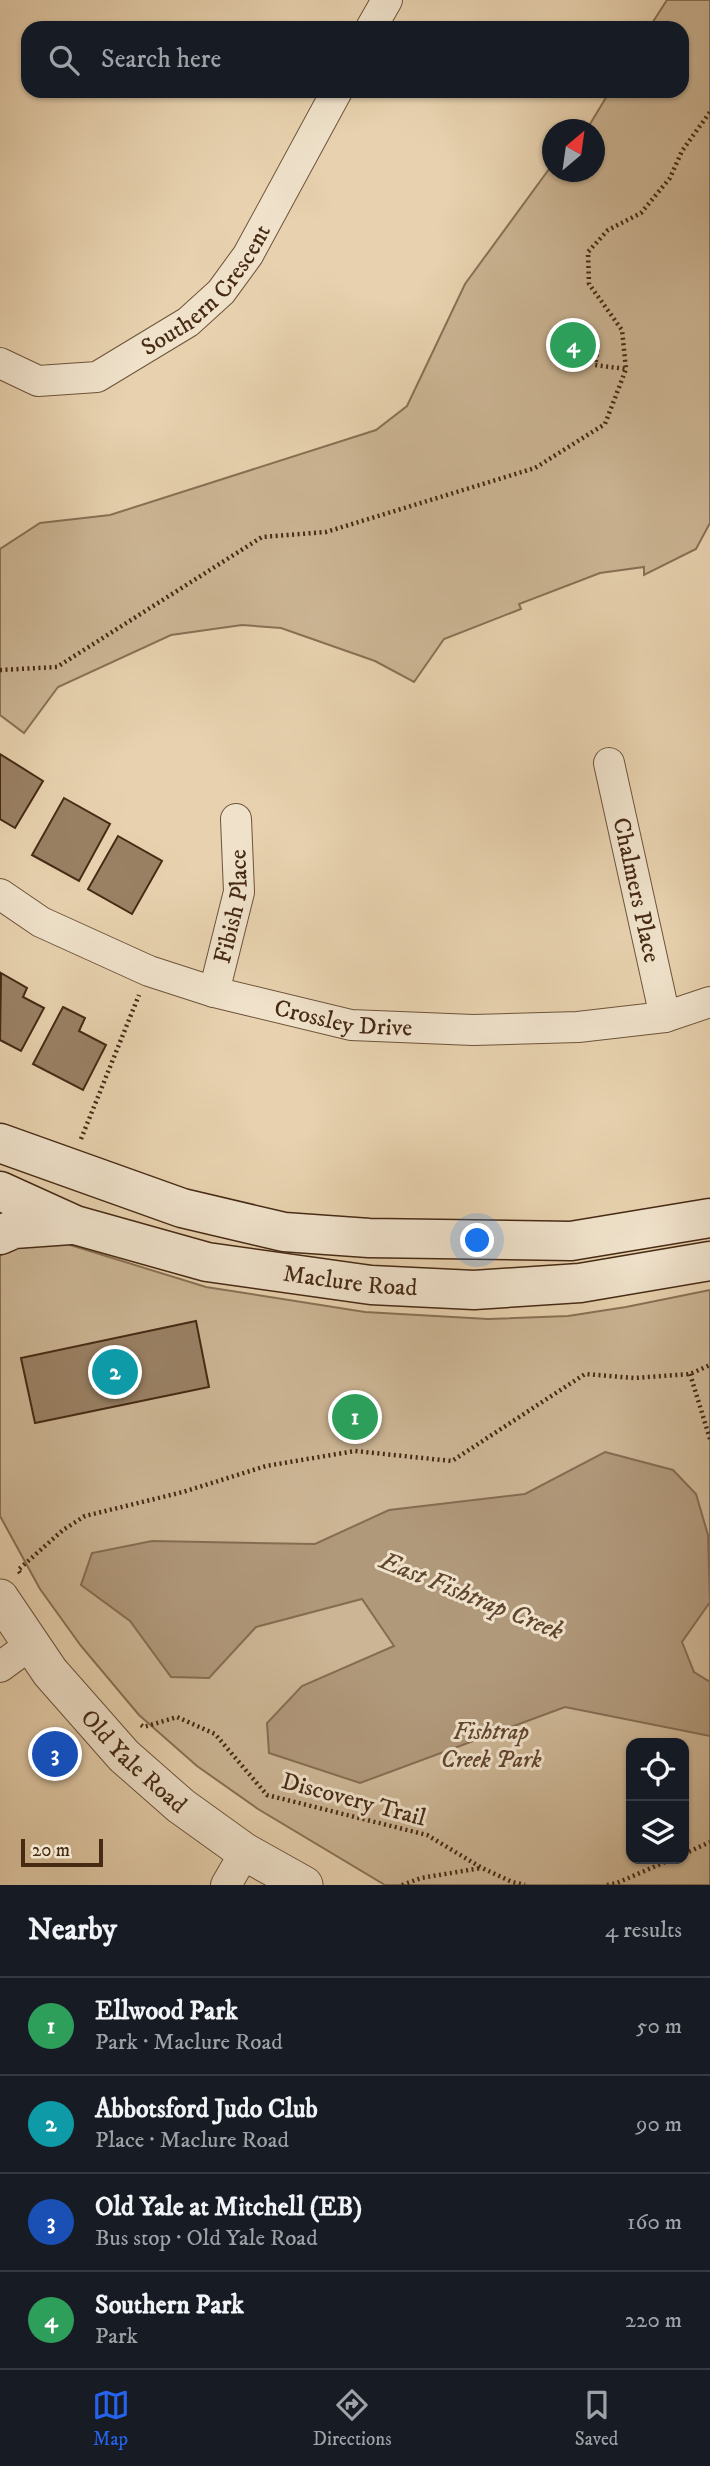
<!DOCTYPE html>
<html lang="en">
<head>
<meta charset="utf-8">
<style>
	body { margin:0; font-family:"IM FELL DW Pica",serif; background:#242831; color:#f1f3f6 }
	.controls { position:absolute; right:21px; bottom:21px; display:grid; overflow:hidden; border-radius:14px; box-shadow:0 2px 5px #0004 }
	.controls button { width:63px; height:63px; display:grid; place-items:center; padding:0; border:0; border-bottom:2px solid #363941; background:#171b24; color:#f1f3f6; font:35px sans-serif }
	.compass { position:absolute; left:542px; top:119px; width:63px; height:63px; border-radius:50%; background:#171b24; box-shadow:0 2px 5px #0004; rotate:29deg }
	.scale { position:absolute; left:21px; bottom:18px; width:82px; box-sizing:border-box; padding-left:7px; border:4px solid #462a14; border-top:0; font-size:19px; line-height:24px; white-space:nowrap; color:#462a14; -webkit-text-stroke:5px #efe1ca; paint-order:stroke }
	.you { position:absolute; left:478px; top:1241px; width:24px; height:24px; margin:-18px; border:5px solid #fff; border-radius:50%; background:#1a73e8; box-shadow:0 0 0 10px #1a73e833 }
	.badge { display:grid; place-items:center; width:46px; height:46px; border-radius:50%; background:#2563eb; color:#fff; font-size:23px; font-weight:700 }
	.pin { position:absolute; translate:-50% -50%; border:4px solid #fff; box-shadow:0 2px 7px #0006 }
	.list { margin:0; padding:0; list-style:none }
	h2 { display:flex; justify-content:space-between; align-items:center; height:91px; margin:0; padding:0 28px; font-size:30px }
	h2 small { font-size:23px; font-weight:400; color:#9ea1a6 }
	.list li { display:grid; grid-template-columns:46px 1fr auto; gap:21px; align-items:center; box-sizing:border-box; height:98px; padding:0 28px; border-top:2px solid #363941 }
	.list b { display:block; font-size:26px; white-space:nowrap }
	.list p { margin:0; font-size:23px; white-space:nowrap; color:#9ea1a6 }
	.list em { font-size:23px; font-style:normal; color:#9ea1a6 }
	.icon { flex:none; width:38px; height:38px; fill:none; stroke:currentColor; stroke-width:2; stroke-linecap:round; stroke-linejoin:round }
	.map { position:relative; flex:none; width:710px; height:1885px; overflow:hidden }
	.search { position:absolute; background:#171b24; box-shadow:0 2px 5px #0004; left:21px; right:21px; top:21px; height:77px; display:flex; align-items:center; gap:18px; box-sizing:border-box; padding:0 24px; border-radius:21px; color:#9ea1a6; font-size:26px }
	.sheet { height:483px; background:#171b24 }
	nav { display:flex; justify-content:space-around; align-items:center; box-sizing:border-box; height:98px; border-top:2px solid #363941; background:#171b24; font-size:19px; color:#9ea1a6 }
	nav a { display:grid; justify-items:center; gap:4px }
	nav .on { color:#2563eb }
	.map>svg:first-child { display:block }
	.green { fill:#ccb594; stroke:#897054; stroke-width:2; fill-rule:evenodd }
	.water { fill:#b0987a; stroke:#866c51; stroke-width:2 }
	.building { fill:#9a8164; stroke:#462a14; stroke-width:2 }
	.lines { fill:none; stroke-linecap:round; stroke-linejoin:round }
	.minor-casing { stroke:#6e543a; stroke-width:32 }
	.tertiary-casing { stroke:#6e543a; stroke-width:39 }
	.secondary-casing { stroke:#462a14; stroke-width:41 }
	.path { stroke:#462a14; stroke-width:4.5; stroke-dasharray:2 3.5; stroke-linecap:butt }
	.minor { stroke:#efe1ca; stroke-width:30 }
	.tertiary { stroke:#efe1ca; stroke-width:37 }
	.secondary { stroke:#efe1ca; stroke-width:38 }
	.labels { text-anchor:middle; stroke-width:6; stroke-linejoin:round; paint-order:stroke }
	.street-label { font-size:24px; fill:#462a14; stroke:#efe1ca }
	.park-label { font-size:24px; font-style:italic; fill:#61462e; stroke:#efe1ca }
	.water-label { font-size:26px; font-style:italic; fill:#60462e; stroke:#efe1ca }
</style>
</head>
<body>
<div class="map">
<svg width="710" height="1885" viewBox="0 0 710 1885">
	<rect width="100%" height="100%" fill="#e7d1ae"/>
	<filter id="stains"><feTurbulence type="fractalNoise" baseFrequency=".00286" numOctaves="4"/><feColorMatrix values="0 0 0 0 .2 0 0 0 0 .09 0 0 0 0 .02 0 0 0 .5 -.17"/></filter>
	<radialGradient id="worn" r=".72"><stop offset=".6" stop-color="#630" stop-opacity="0"/><stop offset="1" stop-color="#630" stop-opacity=".3"/></radialGradient>
	<g class="green">
		<polygon points="667,0 710,0 710,523 696,549 644,575 644,567 600,573 519,604 521,609 444,639 414,682 375,661 281,628 242,625 171,635 58,687 24,733 0,715 0,549 40,523 110,515 376,430 407,406 465,284 552,165 552,172 594,172 594,130 587,129 610,91 682,91 682,28 649,28"/>
		<path d="M67 1244 206 1287 365 1312 488 1319 568 1316 626 1307 710 1290V1885H385L258 1809 197 1766 139 1715 81 1646 40 1589 0 1516V1256L13 1247ZM631 1743H684V1859H631Z"/>
	</g>
	<polygon class="water" points="605,1452 673,1470 696,1494 708,1535 710,1602 682,1642 694,1672 710,1682 710,1736 565,1707 360,1783 269,1753 267,1723 302,1686 394,1646 362,1599 256,1627 209,1678 171,1677 130,1621 81,1585 92,1553 152,1541 315,1544 389,1510 525,1494"/>
	<g class="building">
		<polygon points="0,754 43,781 15,828 0,819"/>
		<polygon points="64,798 110,824 79,881 32,855"/>
		<polygon points="118,836 162,861 132,914 88,889"/>
		<polygon points="1,973 27,988 23,997 44,1008 21,1051 0,1040"/>
		<polygon points="63,1007 85,1018 79,1031 106,1045 83,1090 33,1064"/>
		<polygon points="196,1321 209,1387 35,1423 21,1358"/>
	</g>
	<g class="lines">
		<g class="minor-casing">
			<g id="minor">
				<polyline points="371,28 387,0"/>
				<path id="s1" d="M0 363 38 381 97 377 188 322 221 292 248 255 337 91"/>
				<path id="s2" d="M609 763 665 1017"/>
				<path id="s3" d="M0 894 41 922 149 971 214 992 351 1025 473 1030 578 1027 665 1017 710 1002"/>
				<path id="s4" d="M214 992 239 892 236 819"/>
				<polyline points="0,1667 30,1645"/>
				<polyline points="226,1885 245,1852"/>
			</g>
		</g>
		<g class="tertiary-casing">
			<g id="tertiary">
				<path id="s5" d="M0 1598 50 1672 124 1756 181 1806 245 1852 304 1885"/>
			</g>
		</g>
		<g class="secondary-casing">
			<g id="secondary">
				<polyline points="0,1143 182,1208 284,1232 369,1238 571,1241 710,1218"/>
				<path id="s6" d="M0 1191 75 1225 207 1262 371 1285 474 1290 580 1283 710 1261"/>
				<polyline points="0,1235 14,1229 70,1225"/>
			</g>
		</g>
		<g class="path">
			<polyline points="598,349 595,365 626,369"/>
			<polyline points="0,670 57,667 262,537 326,532 535,468 605,424 626,369 622,330 589,284 588,252 608,230 641,213 670,178 682,151 710,112"/>
			<polyline points="81,1139 139,995"/>
			<polyline points="690,1374 710,1439"/>
			<polyline points="20,1573 18,1570 63,1530 85,1516 183,1492 266,1466 355,1451 452,1461 585,1374 634,1378 690,1374 710,1365"/>
			<polyline points="141,1725 144,1727 177,1717 215,1734 267,1795 427,1835 482,1868 512,1882 525,1885"/>
			<polyline points="684,1854 710,1842"/>
			<polyline points="402,1885 421,1878 481,1868"/>
			<polyline points="607,1885 617,1883 672,1859"/>
		</g>
		<use href="#minor" class="minor"/>
		<use href="#tertiary" class="tertiary"/>
		<use href="#secondary" class="secondary"/>
	</g>
	<g class="labels">
		<g class="street-label">
			<text dy="8" stroke="none"><textPath href="#s1" startOffset="243">Southern Crescent</textPath></text>
			<text dy="8" stroke="none"><textPath href="#s2" startOffset="130">Chalmers Place</textPath></text>
			<text dy="8" stroke="none"><textPath href="#s4" startOffset="88">Fibish Place</textPath></text>
			<text dy="8" stroke="none"><textPath href="#s3" startOffset="369">Crossley Drive</textPath></text>
			<text dy="8" stroke="none"><textPath href="#s6" startOffset="364">Maclure Road</textPath></text>
			<text dy="8" stroke="none"><textPath href="#s5" startOffset="212">Old Yale Road</textPath></text>
			<text transform="translate(354 1799) rotate(15)" y="8">Discovery Trail</text>
		</g>
		<g class="park-label">
			<text x="491" y="1739">Fishtrap<tspan x="491" dy="28">Creek Park</tspan></text>
		</g>
		<g class="water-label">
			<text transform="translate(472 1595) rotate(22)" y="9">East Fishtrap Creek</text>
		</g>
	</g>
	<rect width="100%" height="100%" filter="url(#stains)"/>
	<rect width="100%" height="100%" fill="url(#worn)"/>
</svg>
<div class="controls">
<button><svg class="icon" aria-label="locate" viewBox="0 0 24 24"><circle cx="12" cy="12" r="6"/><path d="M12 2v4M12 18v4M2 12h4M18 12h4"/></svg></button>
<button><svg class="icon" aria-label="layers" viewBox="0 0 24 24"><path d="M12 4l9 5-9 5-9-5zM3 14l9 5 9-5"/></svg></button>
</div>
<svg class="compass" viewBox="-18 -18 36 36"><path d="M0-13l5 13h-10z" fill="#e53935"/><path d="M0 13l5-13h-10z" fill="#9ea1a6"/></svg>
<div class="scale">20 m</div>
<div class="you"></div>
<div class="pin badge" style="left:355px;top:1417px;background:#2e9e5b">1</div>
<div class="pin badge" style="left:115px;top:1372px;background:#0f9aa8">2</div>
<div class="pin badge" style="left:55px;top:1754px;background:#1a4fb4">3</div>
<div class="pin badge" style="left:573px;top:345px;background:#2e9e5b">4</div>
<div class="search"><svg class="icon" aria-label="search" viewBox="0 0 24 24"><circle cx="10" cy="10" r="6"/><path d="M15 15l6 6"/></svg>Search here</div>
</div>
<section class="sheet">
<h2>Nearby<small>4 results</small></h2>
<ul class="list">
<li><span class="badge" style="background:#2e9e5b">1</span><div><b>Ellwood Park</b><p>Park · Maclure Road</p></div><em>50 m</em></li>
<li><span class="badge" style="background:#0f9aa8">2</span><div><b>Abbotsford Judo Club</b><p>Place · Maclure Road</p></div><em>90 m</em></li>
<li><span class="badge" style="background:#1a4fb4">3</span><div><b>Old Yale at Mitchell (EB)</b><p>Bus stop · Old Yale Road</p></div><em>160 m</em></li>
<li><span class="badge" style="background:#2e9e5b">4</span><div><b>Southern Park</b><p>Park</p></div><em>220 m</em></li>
</ul>
</section>
<nav>
<a class="on"><svg class="icon" aria-label="map" viewBox="0 0 24 24"><path d="M3 6l6-2 6 2 6-2v14l-6 2-6-2-6 2zM9 4v14M15 6v14"/></svg>Map</a>
<a><svg class="icon" aria-label="directions" viewBox="0 0 24 24"><path d="M12 3l9 9-9 9-9-9zM9 14v-3h6M13 9l2 2-2 2"/></svg>Directions</a>
<a><svg class="icon" aria-label="saved" viewBox="0 0 24 24"><path d="M7 4h10v16l-5-4-5 4z"/></svg>Saved</a>
</nav>
</body>
</html>
